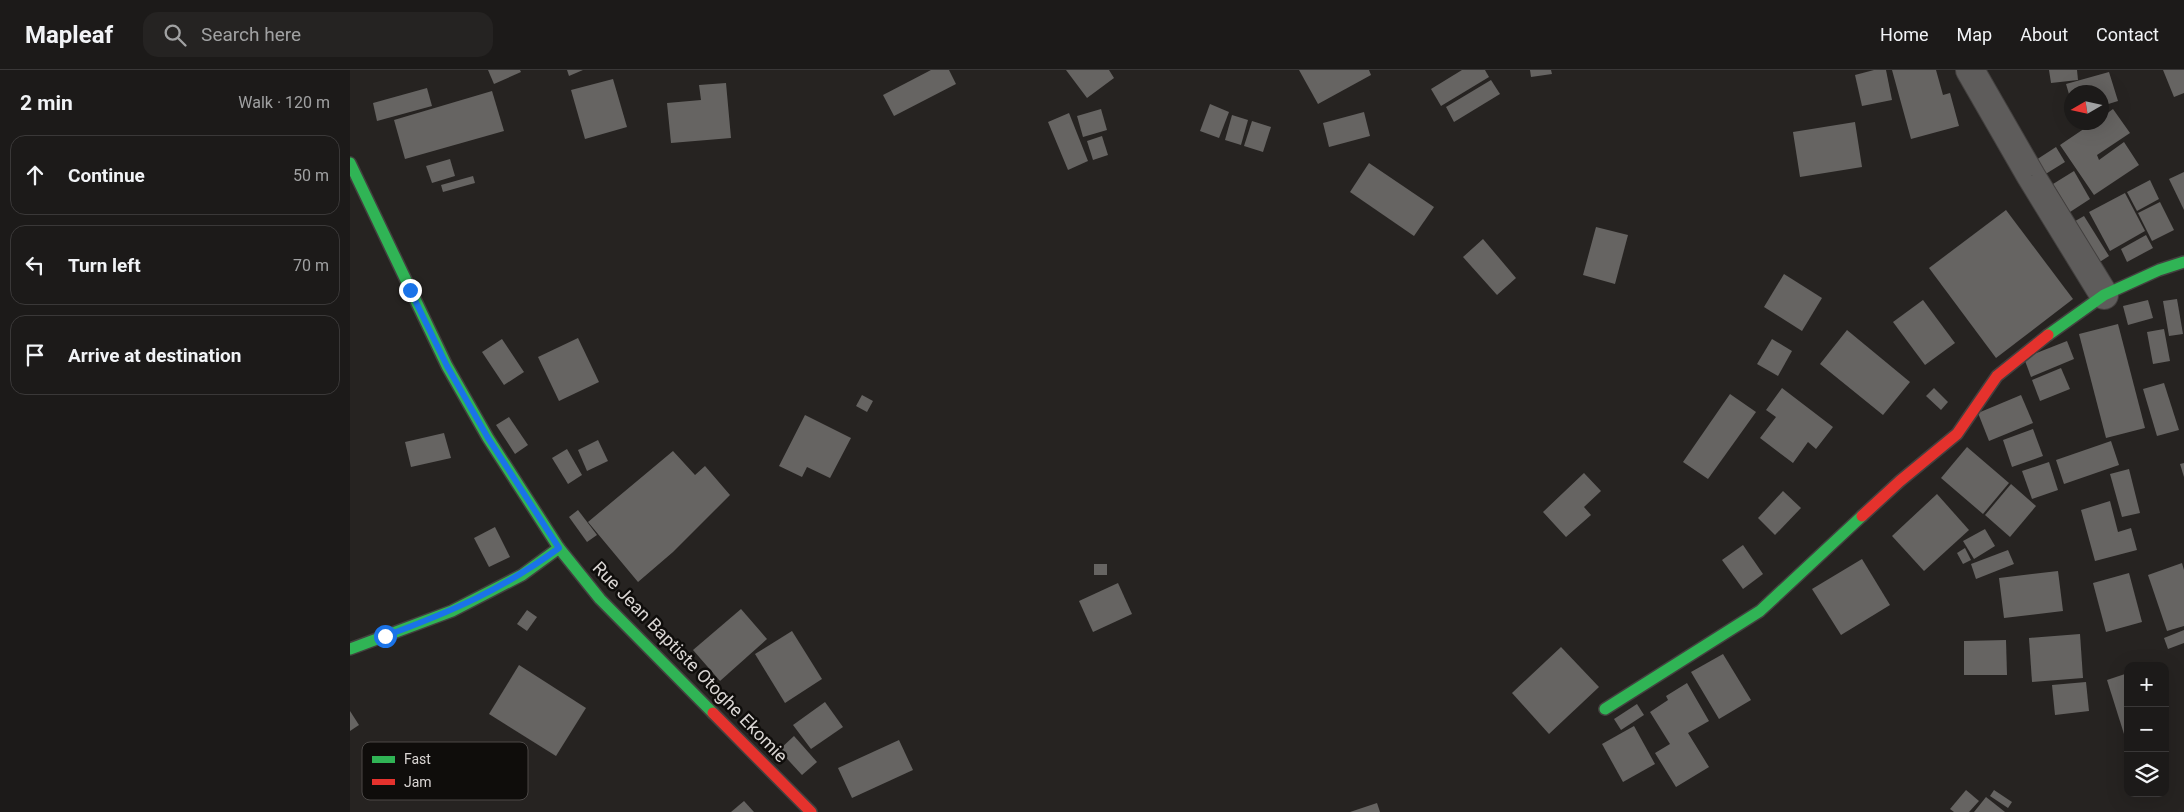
<!DOCTYPE html>
<html lang="en">
<head>
<meta charset="utf-8">
<style>
	body { margin:0; font-family:Roboto,sans-serif; background:#252322; color:#f1f3f6 }
	.controls { position:absolute; right:15px; bottom:15px; display:grid; overflow:hidden; border-radius:10px; box-shadow:0 5px 20px #0002 }
	.controls button { width:45px; height:45px; display:grid; place-items:center; padding:0; border:0; border-bottom:1px solid #3a3838; background:#1c1a19; color:#f1f3f6; font:25px sans-serif }
	.compass { position:absolute; left:1714px; top:15px; width:45px; height:45px; border-radius:50%; background:#1c1a19; box-shadow:0 5px 20px #0002; rotate:261deg }
	.stop { position:absolute; width:15px; height:15px; margin:-11px; border:4px solid #1a73e8; border-radius:50%; background:#fff }
	.stop.end { background:#1a73e8; border-color:#fff; box-shadow:0 1px 5px #0008 }
	.list { margin:0; padding:0; list-style:none }
	h2 { display:flex; justify-content:space-between; align-items:center; height:65px; margin:0; padding:0 20px; font-size:21px }
	h2 small { font-size:16px; font-weight:400; color:#a0a1a2 }
	.list li { display:grid; grid-template-columns:32px 1fr auto; gap:15px; align-items:center; box-sizing:border-box; height:80px; margin:0 10px 10px; padding:0 10px; border:1px solid #3a3838; border-radius:15px }
	.list b { display:block; font-size:19px; white-space:nowrap }
	.list em { font-size:16px; font-style:normal; color:#a0a1a2 }
	.icon { flex:none; width:28px; height:28px; fill:none; stroke:currentColor; stroke-width:2; stroke-linecap:round; stroke-linejoin:round }
	.map { position:relative; flex:none; width:1834px; height:742px; overflow:hidden }
	header { display:flex; align-items:center; gap:30px; box-sizing:border-box; height:70px; padding:0 25px; background:#1c1a19; border-bottom:1px solid #3a3838 }
	header strong { font-size:24px }
	nav { display:flex; gap:28px; margin-inline-start:auto; font-size:18px }
	.search { width:350px; height:45px; background:#252322; display:flex; align-items:center; gap:12px; box-sizing:border-box; padding:0 18px; border-radius:15px; color:#a0a1a2; font-size:19px }
	main { display:flex }
	aside { flex:1; background:#1c1a19 }
	.map>svg:first-child { display:block }
	.building { fill:#666462 }
	.lines { fill:none; stroke-linecap:round; stroke-linejoin:round }
	.street-casing { stroke:#43403f; stroke-width:30 }
	.fast-casing { stroke:#43403f; stroke-width:14 }
	.jam-casing { stroke:#43403f; stroke-width:14 }
	.street { stroke:#5e5c5b; stroke-width:28 }
	.fast { stroke:#30b455; stroke-width:11 }
	.jam { stroke:#e5322d; stroke-width:11 }
	.route { stroke:#1a73e8; stroke-width:6 }
	.labels { text-anchor:middle; stroke-width:5; stroke-linejoin:round; paint-order:stroke }
	.street-label { font-size:18px; fill:#dad6d4; stroke:#0f0d0b }
	.key { fill:#0f0d0b; stroke:#4c4947; stroke-width:1 }
	.key-label { font-size:14px; fill:#dad6d4 }
</style>
</head>
<body>
<header>
<strong>Mapleaf</strong>
<div class="search"><svg class="icon" aria-label="search" viewBox="0 0 24 24"><circle cx="10" cy="10" r="6"/><path d="M15 15l6 6"/></svg>Search here</div>
<nav><a>Home</a><a>Map</a><a>About</a><a>Contact</a></nav>
</header>
<main>
<aside>
<h2>2 min<small>Walk · 120 m</small></h2>
<ul class="list">
<li><svg class="icon" aria-label="ahead" viewBox="0 0 24 24"><path d="M12 20V5M6 11l6-6 6 6"/></svg><div><b>Continue</b></div><em>50 m</em></li>
<li><svg class="icon" aria-label="left" viewBox="0 0 24 24"><path d="M17 20v-9H6M10 6l-5 5 5 5"/></svg><div><b>Turn left</b></div><em>70 m</em></li>
<li><svg class="icon" aria-label="arrive" viewBox="0 0 24 24"><path d="M6 21V4h12l-3 4 3 4H6"/></svg><div><b>Arrive at destination</b></div></li>
</ul>
</aside>
<div class="map">
<svg width="1834" height="742" viewBox="0 0 1834 742">
	<rect width="100%" height="100%" fill="#262321"/>
	<g class="building">
		<polygon points="138,0 170,0 171,2 144,14"/>
		<polygon points="217,0 233,0 219,6"/>
		<polygon points="581,0 599,0 606,14 544,46 533,25"/>
		<polygon points="716,0 759,0 764,8 737,28"/>
		<polygon points="949,0 1019,0 1021,5 968,34"/>
		<polygon points="1112,0 1135,0 1139,7 1091,36 1081,19"/>
		<polygon points="1180,0 1201,0 1202,4 1181,7"/>
		<polygon points="1524,0 1536,0 1542,30 1512,36 1505,5"/>
		<polygon points="1542,0 1586,0 1593,25 1600,23 1609,56 1561,69"/>
		<polygon points="1699,0 1727,0 1728,10 1701,13"/>
		<polygon points="1813,0 1834,0 1834,23 1824,27"/>
		<polygon points="1759,2 1768,31 1752,36 1752,22 1722,22 1721,31 1716,14"/>
		<polygon points="263,9 277,57 235,69 221,20"/>
		<polygon points="1141,10 1150,24 1104,52 1096,37"/>
		<polygon points="376,13 381,68 321,73 317,33 351,30 349,15"/>
		<polygon points="77,18 82,36 27,51 23,33"/>
		<polygon points="142,21 154,61 55,89 44,50"/>
		<polygon points="860,34 879,42 869,68 850,61"/>
		<polygon points="751,39 757,60 733,67 727,46"/>
		<polygon points="1763,39 1780,63 1747,85 1749,90 1774,72 1789,95 1744,125 1710,75 1744,52 1752,52 1752,47"/>
		<polygon points="1014,42 1020,66 979,77 973,53"/>
		<polygon points="719,43 738,91 718,100 698,52"/>
		<polygon points="882,45 898,50 891,75 875,70"/>
		<polygon points="902,51 921,57 913,82 894,76"/>
		<polygon points="1505,52 1512,97 1450,107 1443,62"/>
		<polygon points="752,66 758,85 743,90 737,71"/>
		<polygon points="1706,77 1715,92 1694,105 1686,90"/>
		<polygon points="100,89 105,106 82,113 76,96"/>
		<polygon points="1019,93 1084,137 1064,166 1000,122"/>
		<polygon points="1724,101 1740,129 1720,142 1703,114"/>
		<polygon points="1834,102 1834,140 1819,109"/>
		<polygon points="123,106 125,113 93,122 91,115"/>
		<polygon points="1800,110 1809,129 1787,141 1777,122"/>
		<polygon points="1775,123 1795,161 1760,181 1739,142"/>
		<polygon points="1810,132 1824,160 1802,171 1788,143"/>
		<polygon points="1656,140 1723,229 1646,288 1579,198"/>
		<polygon points="1734,146 1759,186 1745,195 1720,154"/>
		<polygon points="1246,157 1278,165 1265,214 1233,205"/>
		<polygon points="1796,165 1803,178 1777,192 1771,179"/>
		<polygon points="1133,169 1166,208 1147,225 1113,187"/>
		<polygon points="1434,204 1472,228 1452,261 1414,237"/>
		<polygon points="1827,229 1833,264 1819,266 1813,231"/>
		<polygon points="1573,230 1605,273 1575,295 1543,252"/>
		<polygon points="1798,230 1803,248 1778,255 1773,236"/>
		<polygon points="1768,254 1795,358 1756,368 1729,264"/>
		<polygon points="1814,259 1820,291 1803,294 1797,262"/>
		<polygon points="1497,260 1560,312 1533,345 1470,294"/>
		<polygon points="228,268 249,312 209,331 188,287"/>
		<polygon points="152,269 174,302 154,315 132,282"/>
		<polygon points="1422,269 1442,281 1428,306 1407,294"/>
		<polygon points="1717,271 1724,289 1681,307 1674,288"/>
		<polygon points="1711,298 1720,319 1690,331 1682,310"/>
		<polygon points="1814,313 1829,360 1807,366 1793,319"/>
		<polygon points="1432,318 1483,357 1466,379 1458,372 1443,393 1410,368 1426,347 1416,340"/>
		<polygon points="1584,318 1598,332 1591,340 1576,326"/>
		<polygon points="1380,324 1406,342 1358,409 1333,392"/>
		<polygon points="512,325 523,331 517,342 506,336"/>
		<polygon points="1671,325 1683,353 1639,371 1628,343"/>
		<polygon points="455,345 501,368 480,408 457,397 452,407 429,396"/>
		<polygon points="159,347 178,375 165,384 146,355"/>
		<polygon points="1683,359 1693,386 1662,397 1653,370"/>
		<polygon points="94,363 101,388 61,397 55,372"/>
		<polygon points="248,370 258,391 237,401 228,380"/>
		<polygon points="1761,371 1769,395 1714,414 1706,390"/>
		<polygon points="1617,377 1659,413 1633,444 1591,408"/>
		<polygon points="217,379 232,405 218,414 202,388"/>
		<polygon points="323,381 345,405 355,396 380,425 323,482 288,512 238,452"/>
		<polygon points="1699,392 1708,420 1682,429 1672,401"/>
		<polygon points="1834,393 1834,407 1830,394"/>
		<polygon points="1779,399 1790,443 1772,447 1760,404"/>
		<polygon points="1234,403 1251,421 1234,437 1241,445 1216,467 1193,442"/>
		<polygon points="1661,414 1686,436 1660,467 1635,445"/>
		<polygon points="1433,421 1451,438 1425,465 1408,448"/>
		<polygon points="1587,424 1619,460 1574,501 1542,466"/>
		<polygon points="1760,431 1768,462 1781,458 1787,480 1745,491 1731,440"/>
		<polygon points="228,440 247,465 237,472 219,447"/>
		<polygon points="145,457 160,487 139,497 124,468"/>
		<polygon points="1635,459 1645,476 1624,489 1613,471"/>
		<polygon points="1393,475 1413,504 1393,519 1372,490"/>
		<polygon points="1615,478 1621,490 1613,494 1607,483"/>
		<polygon points="1658,480 1664,494 1626,509 1621,494"/>
		<polygon points="1512,489 1540,535 1491,565 1462,519"/>
		<polygon points="1832,493 1834,500 1834,556 1817,561 1798,505"/>
		<rect x="744" y="494" width="13" height="11"/>
		<polygon points="1708,501 1713,541 1654,548 1649,508"/>
		<polygon points="1779,503 1792,552 1756,562 1743,513"/>
		<polygon points="768,513 782,544 743,562 729,531"/>
		<polygon points="391,539 417,569 370,611 343,580"/>
		<polygon points="177,540 187,547 177,561 167,554"/>
		<polygon points="1834,560 1834,573 1818,579 1814,568"/>
		<polygon points="442,561 472,609 435,633 405,584"/>
		<polygon points="1730,564 1733,608 1682,612 1679,568"/>
		<polygon points="1656,570 1657,605 1614,605 1614,571"/>
		<polygon points="1211,577 1249,617 1199,664 1162,623"/>
		<polygon points="1373,584 1401,630 1369,649 1341,602"/>
		<polygon points="169,595 236,638 206,686 139,644"/>
		<polygon points="1778,603 1778,663 1774,664 1757,610"/>
		<polygon points="1736,612 1739,641 1705,645 1702,615"/>
		<polygon points="1337,613 1359,651 1338,663 1359,697 1326,717 1305,683 1320,674 1300,642 1318,630 1316,626"/>
		<polygon points="475,632 493,657 461,679 443,655"/>
		<polygon points="1287,634 1294,645 1271,660 1264,649"/>
		<polygon points="0,641 9,655 0,661"/>
		<polygon points="1284,656 1305,694 1273,712 1252,674"/>
		<polygon points="444,666 467,692 452,705 429,680"/>
		<polygon points="549,670 563,700 502,728 488,698"/>
		<polygon points="1616,720 1629,731 1619,742 1604,742 1600,739"/>
		<polygon points="1644,720 1662,732 1658,738 1640,726"/>
		<polygon points="1636,727 1655,742 1624,742"/>
		<polygon points="394,731 404,742 381,742"/>
		<polygon points="1027,733 1030,742 1000,742"/>
	</g>
	<g class="lines">
		<g class="street-casing">
			<polyline id="street" points="1620,0 1681,106 1754,225"/>
		</g>
		<g class="fast-casing">
			<g id="fast">
				<polyline points="0,93 97,296 138,368 209,478 250,529 363,643"/>
				<polyline points="1698,265 1754,225 1809,200 1834,192"/>
				<polyline points="0,579 102,541 172,505 209,478"/>
				<polyline points="1255,639 1410,541 1512,446"/>
			</g>
		</g>
		<g class="jam-casing">
			<g id="jam">
				<polyline points="1512,446 1550,411 1607,364 1647,306 1698,265"/>
				<polyline points="363,643 461,742"/>
			</g>
		</g>
		<use href="#street" class="street"/>
		<use href="#fast" class="fast"/>
		<use href="#jam" class="jam"/>
	</g>
	<g class="lines">
		<path class="route" d="M35 566C101 542 153 519 209 478L138 368 97 296 60 220"/>
	</g>
	<g class="labels">
		<g class="street-label">
			<text transform="translate(340 592) rotate(46)" y="6">Rue Jean Baptiste Otoghe Ekomie</text>
		</g>
	</g>
	<rect x="12" y="672" width="166" height="58" rx="8" class="key"/>
	<rect x="22" y="686" width="23" height="7" fill="#30b455"/>
	<rect x="22" y="709" width="23" height="6" fill="#e5322d"/>
	<g class="key-label">
		<text x="54" y="694">Fast</text>
		<text x="54" y="717">Jam</text>
	</g>
</svg>
<div class="controls">
<button>+</button>
<button>−</button>
<button><svg class="icon" aria-label="layers" viewBox="0 0 24 24"><path d="M12 4l9 5-9 5-9-5zM3 14l9 5 9-5"/></svg></button>
</div>
<svg class="compass" viewBox="-18 -18 36 36"><path d="M0-13l5 13h-10z" fill="#e53935"/><path d="M0 13l5-13h-10z" fill="#a0a1a2"/></svg>
<div class="stop" style="left:35px;top:566px"></div>
<div class="stop end" style="left:60px;top:220px"></div>
</div>
</main>
</body>
</html>
